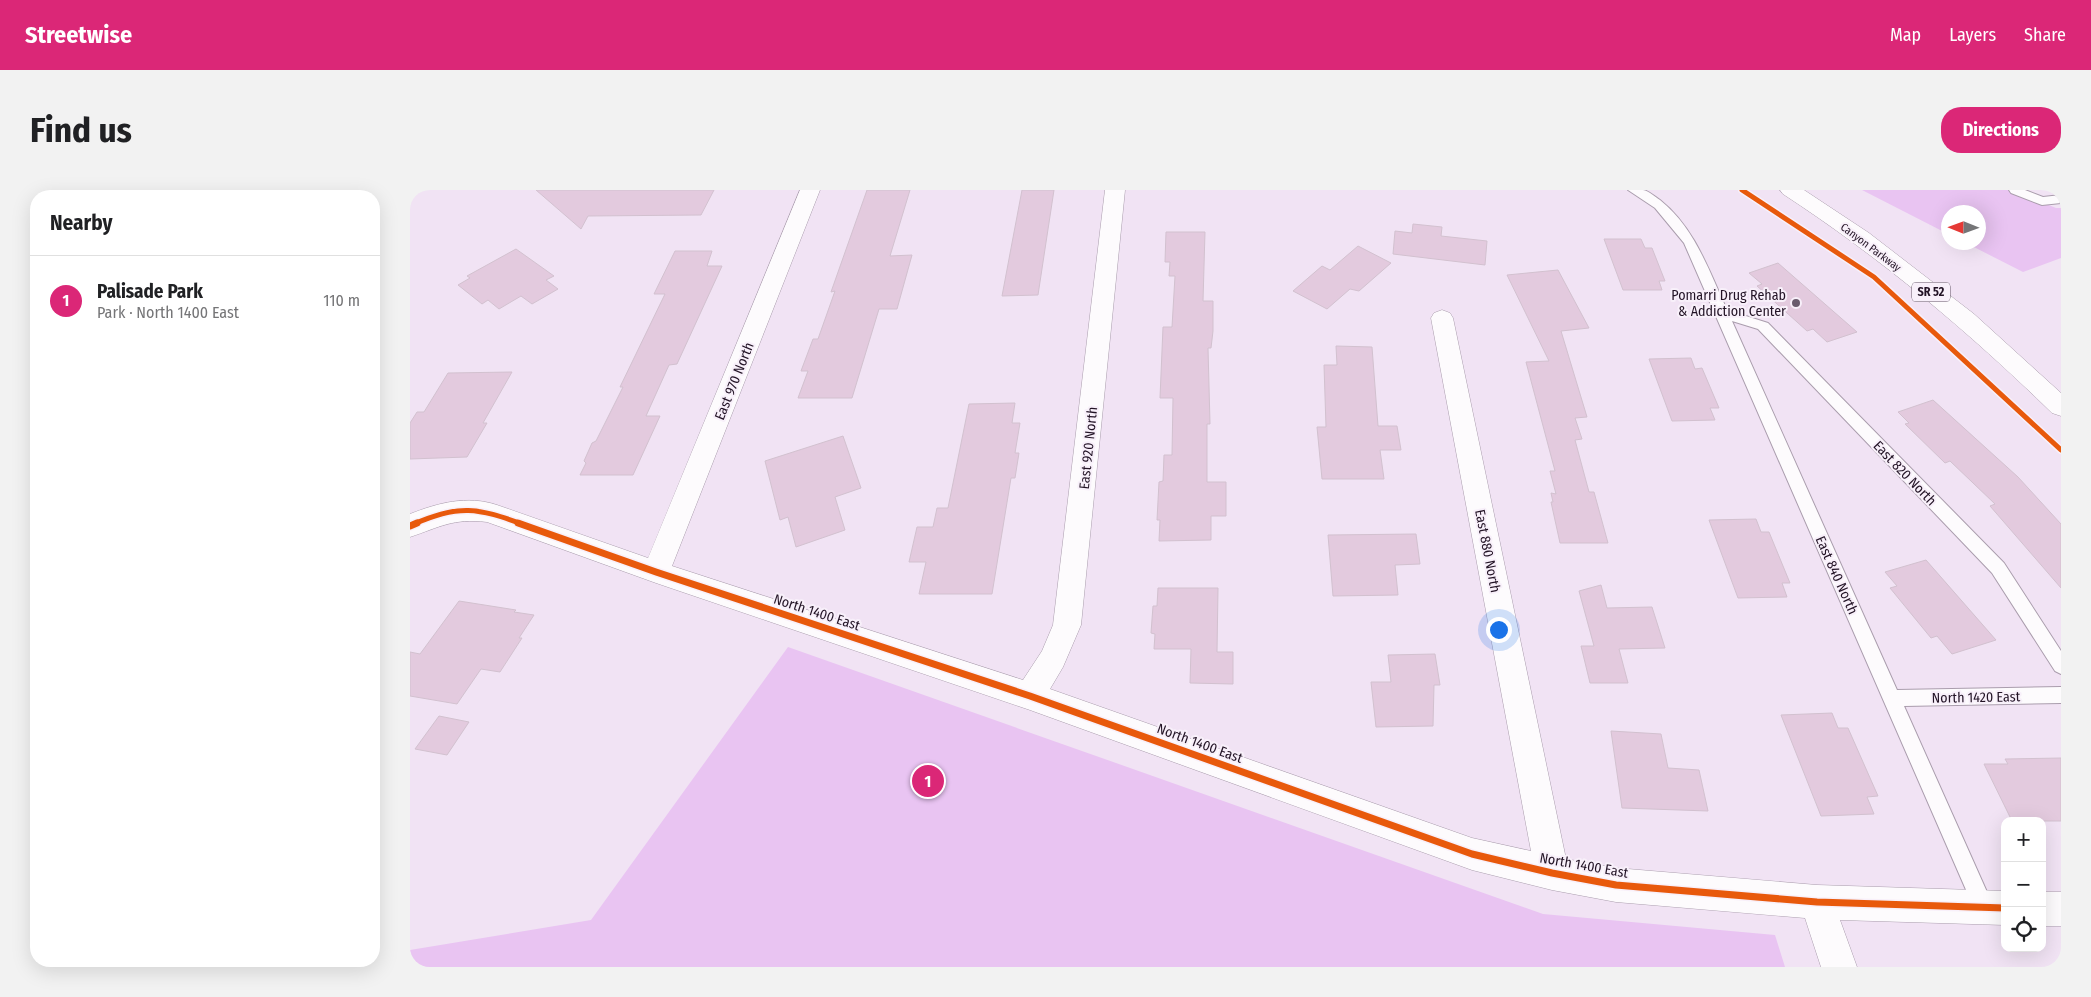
<!DOCTYPE html>
<html lang="en">
<head>
<meta charset="utf-8">
<style>
	body { margin:0; font-family:"Fira Sans Condensed",sans-serif; background:#f2f2f2; color:#202124 }
	.controls { position:absolute; right:15px; bottom:15px; display:grid; overflow:hidden; border-radius:10px; box-shadow:0 5px 20px #0002 }
	.controls button { width:45px; height:45px; display:grid; place-items:center; padding:0; border:0; border-bottom:1px solid #e0e0e0; background:#fff; color:#202124; font:25px sans-serif }
	.compass { position:absolute; left:1531px; top:15px; width:45px; height:45px; border-radius:50%; background:#fff; box-shadow:0 5px 20px #0002; rotate:271deg }
	.you { position:absolute; left:1088px; top:439px; width:18px; height:18px; margin:-12px; border:4px solid #fff; border-radius:50%; background:#1a73e8; box-shadow:0 0 0 8px #1a73e833 }
	.badge { display:grid; place-items:center; width:32px; height:32px; border-radius:50%; background:#db2777; color:#fff; font-size:16px; font-weight:700 }
	.pin { position:absolute; translate:-50% -50%; border:2px solid #fff; box-shadow:0 1px 5px #0006 }
	.list { margin:0; padding:0; list-style:none }
	h2 { display:flex; justify-content:space-between; align-items:center; height:65px; margin:0; padding:0 20px; font-size:21px }
	h2 small { font-size:16px; font-weight:400; color:#757577 }
	.list li { display:grid; grid-template-columns:32px 1fr auto; gap:15px; align-items:center; box-sizing:border-box; height:90px; padding:0 20px; border-top:1px solid #e0e0e0 }
	.list b { display:block; font-size:19px; white-space:nowrap }
	.list p { margin:0; font-size:16px; white-space:nowrap; color:#757577 }
	.list em { font-size:16px; font-style:normal; color:#757577 }
	.icon { flex:none; width:28px; height:28px; fill:none; stroke:currentColor; stroke-width:2; stroke-linecap:round; stroke-linejoin:round }
	.map { position:relative; flex:none; width:1651px; height:777px; overflow:hidden; border-radius:20px }
	header { display:flex; align-items:center; gap:30px; box-sizing:border-box; height:70px; padding:0 25px; background:#db2777; color:#fff }
	header strong { font-size:24px }
	nav { display:flex; gap:28px; margin-inline-start:auto; font-size:18px }
	.intro { display:flex; align-items:center; justify-content:space-between; box-sizing:border-box; height:120px; padding:0 30px }
	h1 { margin:0; font-size:35px }
	.button { padding:12px 22px; border-radius:20px; background:#db2777; color:#fff; font-size:18px; font-weight:700 }
	main { display:flex; gap:30px; padding:0 30px }
	aside { flex:1; background:#fff; border-radius:20px; box-shadow:0 5px 20px #0002 }
	.map>svg:first-child { display:block }
	.green { fill:#e9c4f2 }
	.building { fill:#e3cade; stroke:#d2c1cf }
	.lines { fill:none; stroke-linecap:round; stroke-linejoin:round }
	.lane-casing { stroke:#aa9dad; stroke-width:2 }
	.street-casing { stroke:#aa9dad; stroke-width:1 }
	.highway-casing { stroke:#aa9dad; stroke-width:1 }
	.lane { fill:#fdfbfd; fill-rule:evenodd }
	.street { fill:#fdfbfd; fill-rule:evenodd }
	.highway { fill:#fdfbfd; fill-rule:evenodd }
	.cycleway-far1-casing { stroke:#f8f0fa; stroke-width:8 }
	.cycleway-casing { stroke:#f8f0fa; stroke-width:10 }
	.cycleway-far1 { stroke:#e8590c; stroke-width:5 }
	.cycleway { stroke:#e8590c; stroke-width:7 }
	.poi-dot { fill:#6a5c6d; stroke:#f8f0fa; stroke-width:2 }
	.labels { text-anchor:middle; stroke-width:4; stroke-linejoin:round; paint-order:stroke }
	.far-street-label { font-size:11px; fill:#221325; stroke:#f8f0fa }
	.shield { fill:#f8f0fa; stroke:#625565; stroke-width:1 }
	.shield-label { font-size:12px; font-weight:bold; fill:#221325 }
	.poi-label { font-size:14px; fill:#221325; stroke:#f8f0fa; text-anchor:end }
	.street-label { font-size:14px; fill:#221325; stroke:#f8f0fa }
</style>
</head>
<body>
<header>
<strong>Streetwise</strong>
<nav><a>Map</a><a>Layers</a><a>Share</a></nav>
</header>
<div class="intro"><h1>Find us</h1><a class="button">Directions</a></div>
<main>
<aside>
<h2>Nearby<small></small></h2>
<ul class="list">
<li><span class="badge">1</span><div><b>Palisade Park</b><p>Park · North 1400 East</p></div><em>110 m</em></li>
</ul>
</aside>
<div class="map">
<svg width="1651" height="777" viewBox="0 0 1651 777">
	<rect width="100%" height="100%" fill="#f1e3f4"/>
	<g class="green">
		<polygon points="1452,0 1602,0 1646,18 1651,18 1651,68 1613,82 1556,53 1568,52 1568,22 1538,22 1538,44"/>
		<polygon points="378,457 1133,724 1365,745 1375,777 0,777 0,760 181,730"/>
	</g>
	<g class="building">
		<polygon points="126,0 304,0 291,25 178,26 171,39"/>
		<polygon points="457,0 500,0 480,66 502,65 487,119 469,119 442,208 388,208 398,181 391,181 403,149 408,149 425,101 421,102"/>
		<polygon points="612,0 644,0 628,105 592,106"/>
		<polygon points="1003,34 1032,37 1031,46 1077,51 1075,75 983,64 985,41 1002,43"/>
		<polygon points="756,42 795,42 793,111 803,111 803,141 801,158 798,158 800,234 797,234 797,292 816,292 816,326 801,326 801,350 749,351 750,330 747,330 749,292 753,291 754,265 762,265 763,208 750,208 753,137 762,137 765,86 759,86 760,72 755,72"/>
		<polygon points="1194,49 1231,49 1235,58 1242,58 1255,91 1249,91 1252,100 1213,100"/>
		<polygon points="948,56 981,73 949,101 940,99 917,119 883,101 912,76 920,80"/>
		<polygon points="106,59 144,86 136,90 148,99 122,114 111,106 89,119 78,110 72,114 48,95 60,88 57,86"/>
		<polygon points="265,61 302,61 297,76 312,76 267,174 259,175 236,226 250,226 223,285 170,285 176,273 174,271 182,253 186,251 213,197 210,197 255,104 244,104"/>
		<polygon points="1368,73 1447,142 1417,152 1403,139 1397,141 1347,96 1352,94 1339,83"/>
		<polygon points="1148,80 1179,138 1151,141 1177,227 1165,228 1172,249 1165,250 1179,302 1184,302 1198,353 1150,353 1141,312 1143,312 1141,303 1146,304 1140,281 1145,281 1116,172 1139,171 1097,85"/>
		<polygon points="926,156 962,157 968,236 987,236 991,260 970,260 974,289 912,289 907,237 916,237 914,175 927,175"/>
		<polygon points="1281,168 1285,179 1292,178 1309,218 1300,218 1305,230 1262,231 1239,169"/>
		<polygon points="102,182 73,233 77,233 57,267 0,269 0,233 7,222 14,222 38,183"/>
		<polygon points="1523,210 1608,287 1651,334 1651,398 1580,316 1585,314 1540,271 1535,273 1495,234 1499,233 1488,222"/>
		<polygon points="605,213 602,233 610,233 605,263 609,263 605,288 601,288 582,404 509,404 516,372 499,372 507,337 523,337 527,318 538,318 559,214"/>
		<polygon points="433,246 451,298 425,307 435,340 386,357 378,327 370,330 355,271"/>
		<polygon points="1346,329 1351,342 1359,342 1380,393 1372,393 1377,407 1328,408 1299,330"/>
		<polygon points="1006,344 1010,374 985,375 988,405 923,406 918,345"/>
		<polygon points="1516,370 1586,450 1542,464 1527,446 1521,448 1480,398 1487,396 1475,382"/>
		<polygon points="1191,395 1197,418 1242,417 1255,458 1209,459 1218,493 1180,493 1171,456 1184,456 1169,401"/>
		<polygon points="748,398 808,398 807,462 823,462 823,494 780,493 781,459 744,459 745,444 741,443 743,416 747,416"/>
		<polygon points="49,411 106,420 104,422 124,425 109,448 112,448 90,482 71,479 47,514 0,506 0,462 10,464"/>
		<polygon points="1025,464 1030,495 1024,495 1023,536 966,537 961,492 981,492 978,465"/>
		<polygon points="1422,523 1428,538 1438,538 1468,606 1457,607 1464,624 1411,626 1371,525"/>
		<polygon points="29,526 59,532 37,565 5,559"/>
		<polygon points="1201,541 1251,544 1258,578 1289,580 1298,621 1212,618"/>
		<polygon points="1651,568 1651,631 1602,631 1574,574 1598,574 1595,569"/>
	</g>
	<g class="lines">
		<g class="lane-casing">
			<g id="lane">
				<path d="M1218 0C1223 0 1229 0 1233 0 1239 1 1245 7 1250 10 1285 38 1299 81 1317 120L1358 133 1594 373 1651 461V484L1645 481 1582 383 1348 139 1322 131 1487 500 1651 497V513L1494 516 1581 711 1584 718 1581 725 1574 728 1567 725 1274 53 1245 18Z"/>
				<polygon points="1599,0 1615,0 1633,7 1651,5 1651,13 1632,15 1601,3"/>
			</g>
		</g>
		<g class="street-casing">
			<g id="street">
				<path d="M390 0H410L262 376 613 490 632 461 643 435 695 0H715L671 435 653 477 640 499 1062 648 1121 661 1021 128 1024 123 1032 120 1040 123 1043 128 1156 669 1206 678 1407 695 1595 701V735L1430 730 1447 777H1411L1395 728 1206 712 1142 700 1062 680 620 520 246 393 77 332C43 328 30 337 0 347V324C28 313 57 305 87 315L238 368Z"/>
				<rect x="1632" y="702" width="19" height="34"/>
			</g>
		</g>
		<g class="highway-casing">
			<path id="highway" d="M1370 0H1394L1459 43 1564 124 1651 203V226L1642 223C1559 142 1471 68 1373 4Z"/>
		</g>
		<use href="#lane" class="lane"/>
		<use href="#street" class="street"/>
		<use href="#highway" class="highway"/>
		<g class="cycleway-far1-casing">
			<g id="cycleway-far1">
				<polyline points="1332,0 1464,87 1651,260"/>
				<path d="M4 334C49 314 68 318 112 334"/>
			</g>
		</g>
		<g class="cycleway-casing">
			<g id="cycleway">
				<polyline points="108,333 246,382 620,506 1062,664 1142,683 1206,695 1407,712 1595,718"/>
				<polyline points="0,336 7,333"/>
			</g>
		</g>
		<use href="#cycleway-far1" class="cycleway-far1"/>
		<use href="#cycleway" class="cycleway"/>
	</g>
	<circle class="poi-dot" cx="1386" cy="113" r="5"/>
	<g class="labels">
		<g class="far-street-label">
			<text transform="translate(1461 57) rotate(37)" y="4">Canyon Parkway</text>
		</g>
		<rect class="shield" x="1502" y="92.5" width="38" height="19" rx="4"/>
		<g class="shield-label">
			<text x="1521" y="106">SR 52</text>
		</g>
		<g class="poi-label">
			<text x="1376" y="110">Pomarri Drug Rehab<tspan x="1376" dy="16">&amp; Addiction Center</tspan></text>
		</g>
		<g class="street-label">
			<text transform="translate(324 191) rotate(-68)" y="5">East 970 North</text>
			<text transform="translate(678 258) rotate(-84)" y="5">East 920 North</text>
			<text transform="translate(1495 283) rotate(46)" y="5">East 820 North</text>
			<text transform="translate(1078 361) rotate(79)" y="5">East 880 North</text>
			<text transform="translate(1427 385) rotate(66)" y="5">East 840 North</text>
			<text transform="translate(407 422) rotate(18)" y="5">North 1400 East</text>
			<text transform="translate(1566 507) rotate(-1)" y="5">North 1420 East</text>
			<text transform="translate(790 553) rotate(20)" y="5">North 1400 East</text>
			<text transform="translate(1174 675) rotate(10)" y="5">North 1400 East</text>
		</g>
	</g>
</svg>
<div class="controls">
<button>+</button>
<button>−</button>
<button><svg class="icon" aria-label="locate" viewBox="0 0 24 24"><circle cx="12" cy="12" r="6"/><path d="M12 2v4M12 18v4M2 12h4M18 12h4"/></svg></button>
</div>
<svg class="compass" viewBox="-18 -18 36 36"><path d="M0-13l5 13h-10z" fill="#e53935"/><path d="M0 13l5-13h-10z" fill="#757577"/></svg>
<div class="you"></div>
<div class="pin badge" style="left:518px;top:591px">1</div>
</div>
</main>
</body>
</html>
